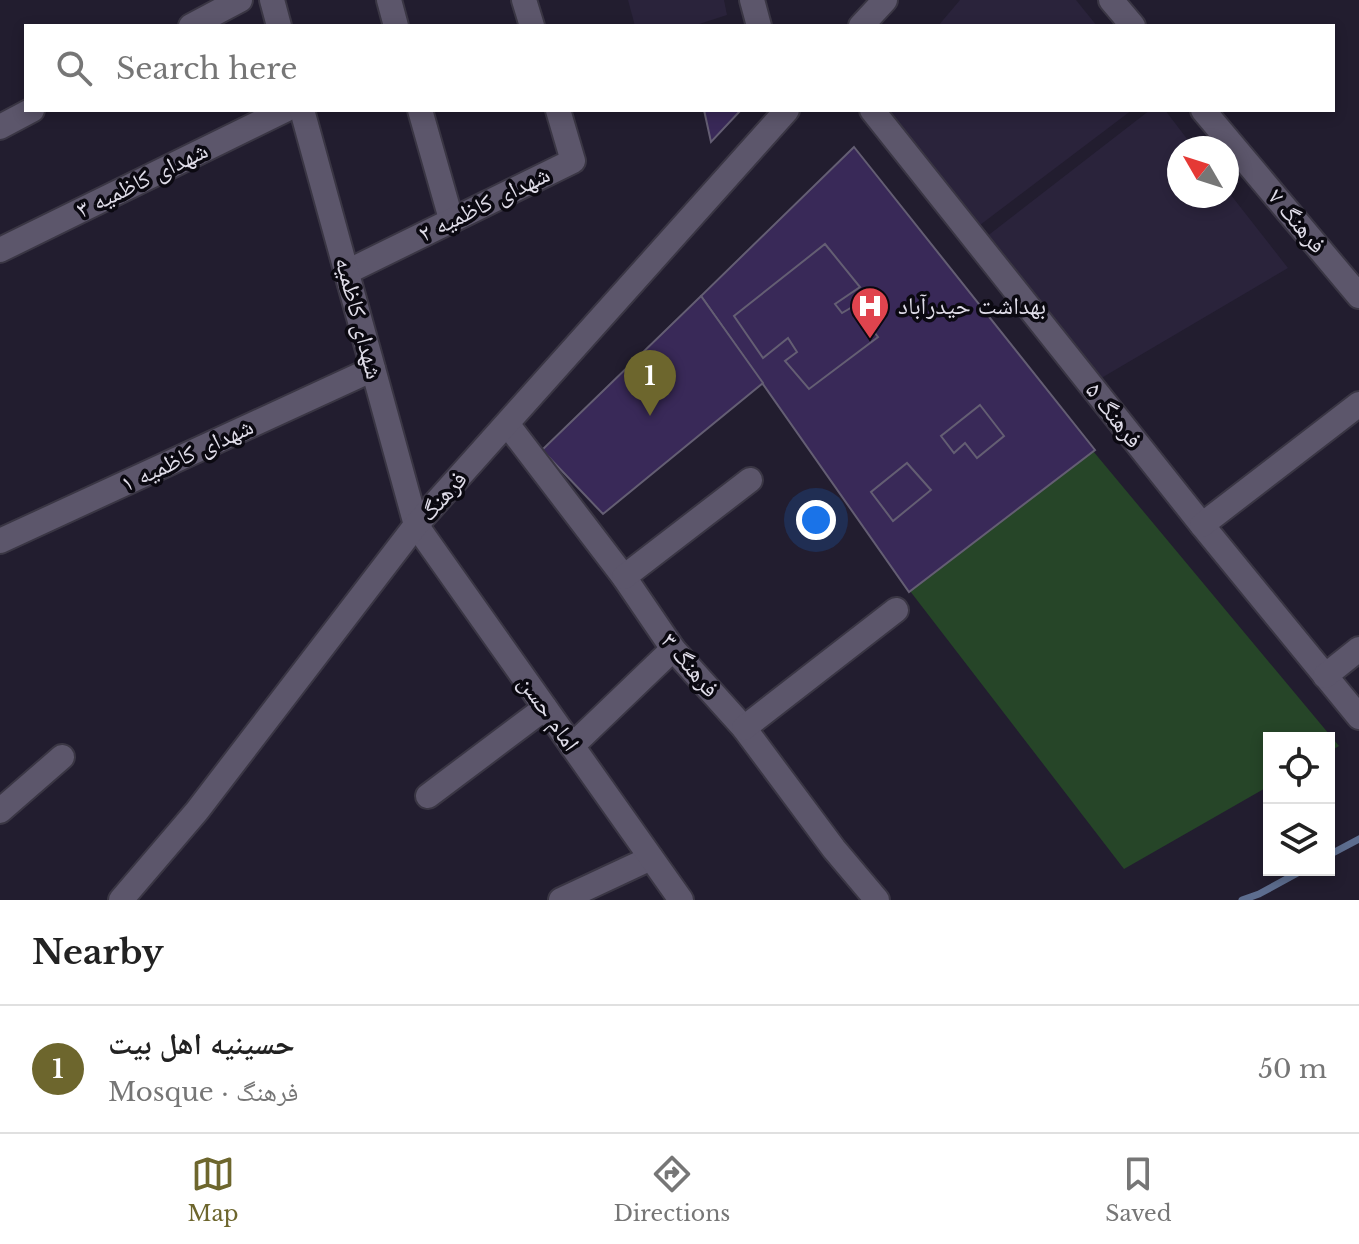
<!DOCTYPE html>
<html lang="en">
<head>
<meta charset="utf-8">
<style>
	body { margin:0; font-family:"Libre Baskerville","Noto Naskh Arabic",serif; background:#f6f6f6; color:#222 }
	.controls { position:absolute; right:24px; bottom:24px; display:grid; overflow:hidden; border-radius:0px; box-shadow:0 4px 12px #0003 }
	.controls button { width:72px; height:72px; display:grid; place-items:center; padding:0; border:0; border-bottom:2px solid #e0e0e0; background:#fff; color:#222; font:40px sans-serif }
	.compass { position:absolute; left:1167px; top:136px; width:72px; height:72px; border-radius:50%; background:#fff; box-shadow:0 4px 12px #0003; rotate:309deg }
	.you { position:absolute; left:816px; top:520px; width:28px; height:28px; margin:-20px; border:6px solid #fff; border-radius:50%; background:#1a73e8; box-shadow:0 0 0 12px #1a73e833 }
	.badge { display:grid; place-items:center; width:52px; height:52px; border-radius:50%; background:#6d662d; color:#fff; font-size:26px; font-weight:700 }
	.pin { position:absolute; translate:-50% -66px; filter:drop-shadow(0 2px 4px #0008) }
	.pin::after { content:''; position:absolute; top:42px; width:28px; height:24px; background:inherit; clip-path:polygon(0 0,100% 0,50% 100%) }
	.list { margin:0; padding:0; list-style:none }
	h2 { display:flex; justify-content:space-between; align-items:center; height:104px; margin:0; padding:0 32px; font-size:34px }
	h2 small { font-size:26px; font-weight:400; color:#767676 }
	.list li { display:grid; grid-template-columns:52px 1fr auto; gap:24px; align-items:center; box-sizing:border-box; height:128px; padding:0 32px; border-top:2px solid #e0e0e0 }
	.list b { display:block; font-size:30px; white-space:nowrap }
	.list p { margin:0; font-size:26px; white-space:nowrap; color:#767676 }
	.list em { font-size:26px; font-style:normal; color:#767676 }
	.icon { flex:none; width:44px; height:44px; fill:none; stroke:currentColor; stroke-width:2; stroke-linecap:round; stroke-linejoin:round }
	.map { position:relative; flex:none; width:1359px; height:900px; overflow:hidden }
	.search { position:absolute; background:#fff; box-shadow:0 4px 12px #0003; left:24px; right:24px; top:24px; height:88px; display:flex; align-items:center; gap:20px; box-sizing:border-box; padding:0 28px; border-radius:0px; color:#767676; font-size:30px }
	.sheet { height:232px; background:#fff }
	nav { display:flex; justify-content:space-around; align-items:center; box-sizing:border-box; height:112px; border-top:2px solid #e0e0e0; background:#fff; font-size:22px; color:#767676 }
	nav a { display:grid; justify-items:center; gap:4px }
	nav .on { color:#6d662d }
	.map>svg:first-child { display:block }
	.built { fill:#2a233b }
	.green { fill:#264528 }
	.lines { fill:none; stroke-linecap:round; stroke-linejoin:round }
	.stream { stroke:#5d6d8f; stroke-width:7 }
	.building { fill:#392958; stroke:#645e73; stroke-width:2 }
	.street-casing { stroke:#3a3644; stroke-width:28 }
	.secondary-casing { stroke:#3a3644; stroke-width:28 }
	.street { stroke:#5c566b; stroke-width:24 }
	.secondary { stroke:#5c566b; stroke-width:24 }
	.labels { text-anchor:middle; stroke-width:7; stroke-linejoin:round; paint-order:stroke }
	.street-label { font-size:24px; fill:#dfdce8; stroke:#0b0911 }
	.poi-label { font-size:24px; fill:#dfdce8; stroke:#0b0911; text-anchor:start }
</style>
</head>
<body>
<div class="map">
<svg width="1359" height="900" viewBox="0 0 1359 900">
	<rect width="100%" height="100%" fill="#221d2f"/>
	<g class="built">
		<polygon points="628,0 724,0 727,15 693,26 635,26"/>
		<polygon points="960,0 1076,0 1097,26 938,26"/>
		<polygon points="884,110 1132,110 976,228"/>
		<polygon points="1150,110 1165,110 1194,148 1179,148 1179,196 1227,196 1227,190 1288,268 1098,380 986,237"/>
	</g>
	<polygon class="green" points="1093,451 1339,746 1329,752 1329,738 1269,738 1269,786 1124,869 910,591"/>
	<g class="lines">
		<g class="stream">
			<polyline points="1329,855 1359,839"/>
			<polyline points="1242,900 1259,894 1303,870"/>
		</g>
	</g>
	<g class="building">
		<polygon points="704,110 741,110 711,142"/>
		<polygon points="854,147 1095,450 909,592 701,296"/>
		<polygon points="825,244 860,287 835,304 842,313 854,306 878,337 809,389 785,361 797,352 788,338 763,358 734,316"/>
		<polygon points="701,296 763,383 603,514 542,450"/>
		<polygon points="980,405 1004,436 977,458 965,443 954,453 941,436"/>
		<polygon points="907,463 931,490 893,521 871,492"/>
	</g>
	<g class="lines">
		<g class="street-casing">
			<g id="street">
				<polyline points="389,0 396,26"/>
				<polyline points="524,0 532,26"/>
				<polyline points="752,0 759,26"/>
				<polyline points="1111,0 1133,26"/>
				<polyline points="191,26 240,0"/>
				<polyline points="420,110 451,219"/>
				<polyline points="872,110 1202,525 1359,717"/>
				<polyline points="1203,110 1359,296"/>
				<polyline points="0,127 32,110"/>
				<polyline points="0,250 285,110"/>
				<polyline points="347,272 573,161 558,110"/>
				<polyline points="508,425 624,577 673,649 744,728 834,849 877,900"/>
				<polyline points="1202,525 1359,404"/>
				<polyline points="0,541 373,369"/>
				<polyline points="624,577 750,480"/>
				<polyline points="1325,676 1359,649"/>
				<polyline points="744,728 896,610"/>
				<polyline points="572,746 673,649"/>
				<polyline points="428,796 545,708"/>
				<polyline points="0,811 62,757"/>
				<polyline points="561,900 651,858"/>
			</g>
		</g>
		<g class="secondary-casing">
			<g id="secondary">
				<polyline points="272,0 279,26"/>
				<polyline points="861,26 885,0"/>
				<polyline points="302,110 416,525 681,900"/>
				<polyline points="121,900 197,811 416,525 787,110"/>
			</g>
		</g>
		<use href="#street" class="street"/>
		<use href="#secondary" class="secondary"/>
	</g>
	<defs>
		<g id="hospital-pin" transform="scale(2)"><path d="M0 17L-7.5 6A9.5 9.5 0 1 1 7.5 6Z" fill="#e0444e" stroke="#0b0911"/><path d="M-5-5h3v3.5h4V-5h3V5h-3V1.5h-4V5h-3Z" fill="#fff"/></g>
	</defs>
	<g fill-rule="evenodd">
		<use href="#hospital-pin" x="870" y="306"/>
	</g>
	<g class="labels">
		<g class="street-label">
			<text transform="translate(142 180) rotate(-26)" y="8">شهدای کاظمیه ۳</text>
			<text transform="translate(484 204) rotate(-26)" y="8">شهدای کاظمیه ۲</text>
			<text transform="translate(1297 221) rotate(50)" y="8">فرهنگ ۷</text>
			<text transform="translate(359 318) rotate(75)" y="8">شهدای کاظمیه</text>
			<text transform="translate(1114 415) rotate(52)" y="8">فرهنگ ۵</text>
			<text transform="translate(187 455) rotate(-25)" y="8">شهدای کاظمیه ۱</text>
			<text transform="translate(443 496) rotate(-48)" y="8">فرهنگ</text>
			<text transform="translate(690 665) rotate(50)" y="8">فرهنگ ۳</text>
			<text transform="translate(549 713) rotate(55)" y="8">امام حسن</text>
		</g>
		<g class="poi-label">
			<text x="898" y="314">بهداشت حیدرآباد</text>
		</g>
	</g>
</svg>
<div class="controls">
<button><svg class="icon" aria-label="locate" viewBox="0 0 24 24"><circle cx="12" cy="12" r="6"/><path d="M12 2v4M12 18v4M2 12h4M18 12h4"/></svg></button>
<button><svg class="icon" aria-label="layers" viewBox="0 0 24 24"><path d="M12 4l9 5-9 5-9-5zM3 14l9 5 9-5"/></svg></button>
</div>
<svg class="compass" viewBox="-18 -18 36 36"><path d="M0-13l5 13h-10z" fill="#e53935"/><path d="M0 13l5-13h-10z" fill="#767676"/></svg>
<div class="you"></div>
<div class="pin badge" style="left:650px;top:416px">1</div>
<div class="search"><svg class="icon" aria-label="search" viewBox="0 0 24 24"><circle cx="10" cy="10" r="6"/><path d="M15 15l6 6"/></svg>Search here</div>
</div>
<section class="sheet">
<h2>Nearby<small></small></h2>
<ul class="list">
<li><span class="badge">1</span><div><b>حسینیه اهل بیت</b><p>Mosque · فرهنگ</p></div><em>50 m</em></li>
</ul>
</section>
<nav>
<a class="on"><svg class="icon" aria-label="map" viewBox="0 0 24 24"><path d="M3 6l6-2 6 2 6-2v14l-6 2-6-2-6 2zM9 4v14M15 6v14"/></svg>Map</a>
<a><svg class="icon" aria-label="directions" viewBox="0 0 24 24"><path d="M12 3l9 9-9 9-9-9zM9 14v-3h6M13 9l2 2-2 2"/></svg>Directions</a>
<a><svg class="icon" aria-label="saved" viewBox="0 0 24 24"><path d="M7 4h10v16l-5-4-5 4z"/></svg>Saved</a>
</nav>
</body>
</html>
